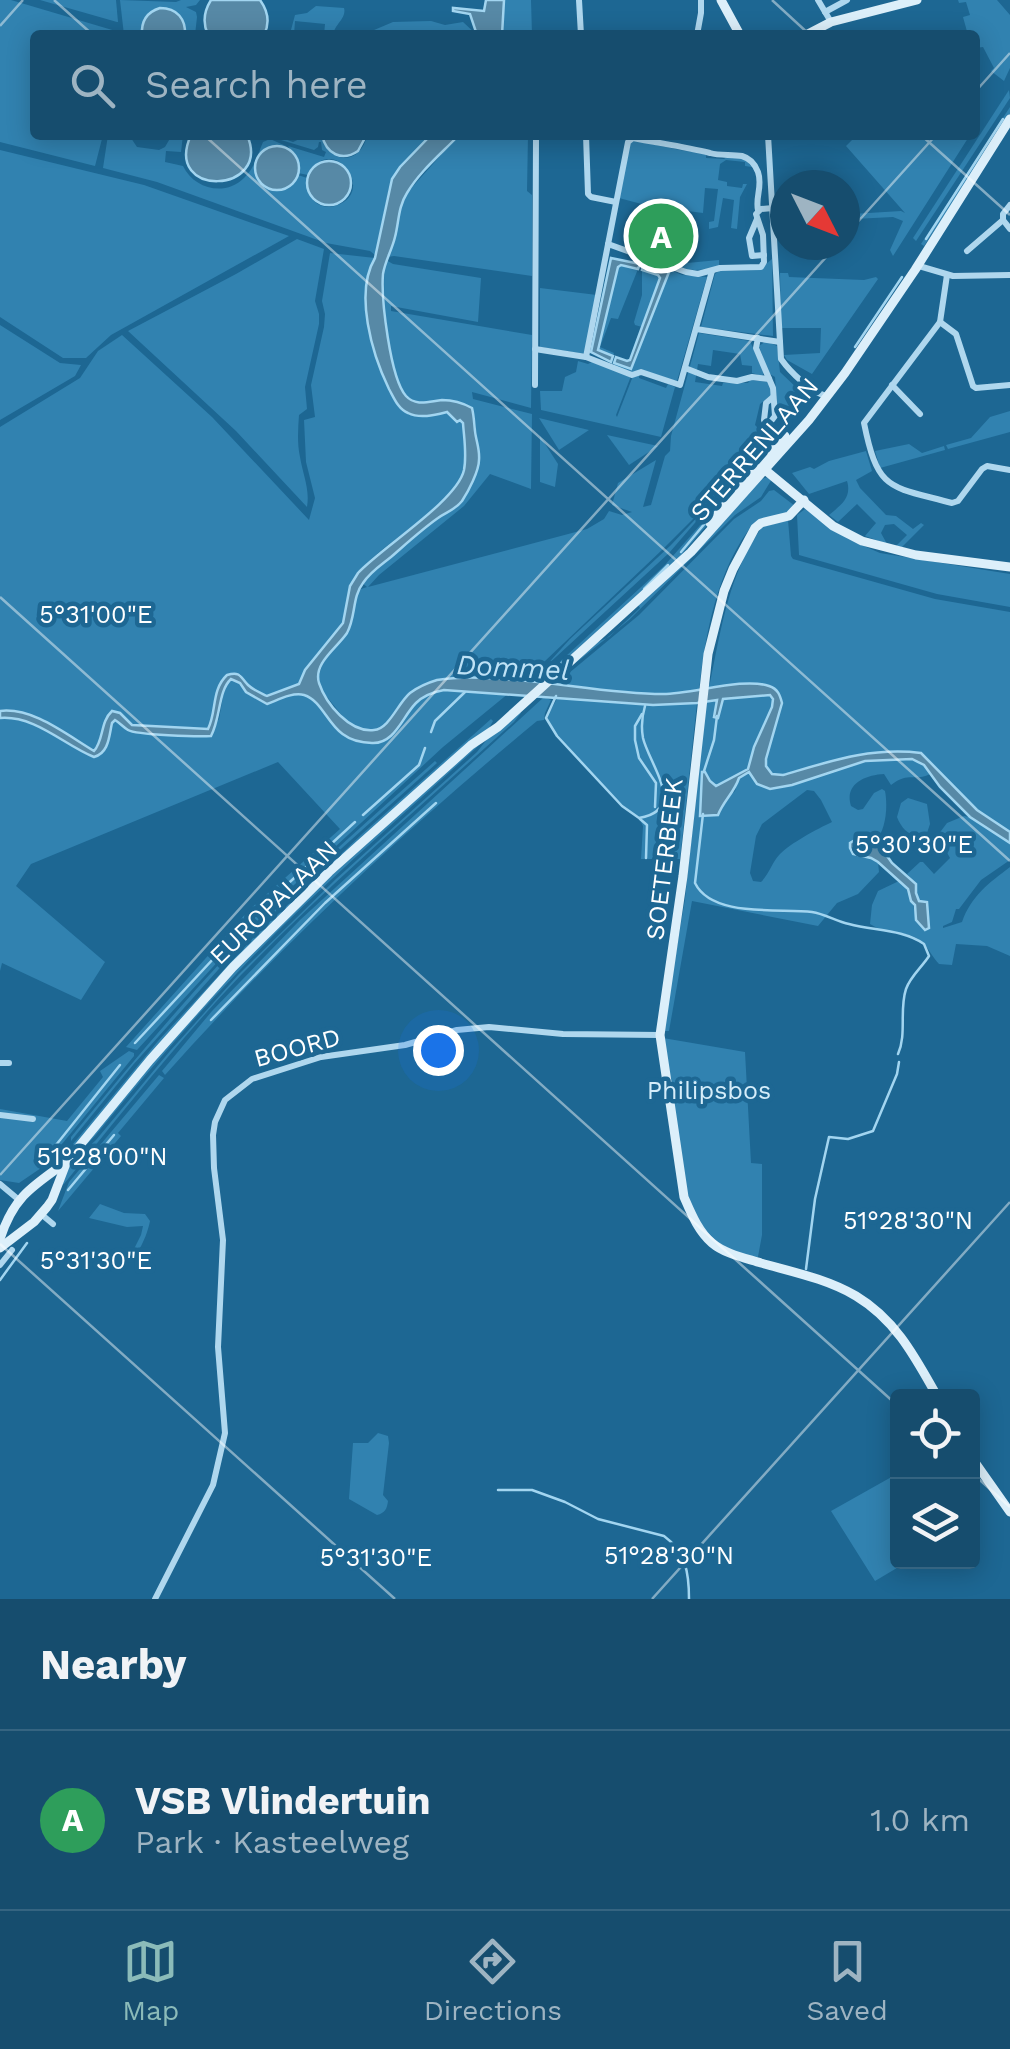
<!DOCTYPE html>
<html lang="en">
<head>
<meta charset="utf-8">
<style>
	body { margin:0; font-family:"Work Sans",sans-serif; background:#235776; color:#f1f3f6 }
	.controls { position:absolute; right:30px; bottom:30px; display:grid; overflow:hidden; border-radius:10px; box-shadow:0 5px 25px #0003 }
	.controls button { width:90px; height:90px; display:grid; place-items:center; padding:0; border:0; border-bottom:2px solid #356481; background:#164d6e; color:#f1f3f6; font:50px sans-serif }
	.compass { position:absolute; left:770px; top:170px; width:90px; height:90px; border-radius:50%; background:#164d6e; box-shadow:0 5px 25px #0003; rotate:132deg }
	.you { position:absolute; left:438px; top:1050px; width:35px; height:35px; margin:-25px; border:8px solid #fff; border-radius:50%; background:#1a73e8; box-shadow:0 0 0 15px #1a73e833 }
	.badge { display:grid; place-items:center; width:65px; height:65px; border-radius:50%; background:#8bbbb9; color:#fff; font-size:32px; font-weight:700 }
	.pin { position:absolute; translate:-50% -50%; border:5px solid #fff; box-shadow:0 2px 10px #0006 }
	.list { margin:0; padding:0; list-style:none }
	h2 { display:flex; justify-content:space-between; align-items:center; height:130px; margin:0; padding:0 40px; font-size:42px }
	h2 small { font-size:32px; font-weight:400; color:#9eb4c2 }
	.list li { display:grid; grid-template-columns:65px 1fr auto; gap:30px; align-items:center; box-sizing:border-box; height:180px; padding:0 40px; border-top:2px solid #356481 }
	.list b { display:block; font-size:38px; white-space:nowrap }
	.list p { margin:0; font-size:32px; white-space:nowrap; color:#9eb4c2 }
	.list em { font-size:32px; font-style:normal; color:#9eb4c2 }
	.icon { flex:none; width:55px; height:55px; fill:none; stroke:currentColor; stroke-width:2; stroke-linecap:round; stroke-linejoin:round }
	.map { position:relative; flex:none; width:1010px; height:1599px; overflow:hidden }
	.search { position:absolute; background:#164d6e; box-shadow:0 5px 25px #0003; left:30px; right:30px; top:30px; height:110px; display:flex; align-items:center; gap:25px; box-sizing:border-box; padding:0 35px; border-radius:10px; color:#9eb4c2; font-size:38px }
	.sheet { height:310px; background:#164d6e }
	nav { display:flex; justify-content:space-around; align-items:center; box-sizing:border-box; height:140px; border-top:2px solid #356481; background:#164d6e; font-size:28px; color:#9eb4c2 }
	nav a { display:grid; justify-items:center; gap:5px }
	nav .on { color:#8bbbb9 }
	.map>svg:first-child { display:block }
	.green { fill:#3182b0; fill-rule:evenodd }
	.water { fill:#5789a6; stroke:#a2d5f0; stroke-width:2.5 }
	.lines { fill:none; stroke-linecap:round; stroke-linejoin:round }
	.stream { stroke:#a2d5f0; stroke-width:2.5 }
	.street { stroke:#afd7ee; stroke-width:6 }
	.secondary { stroke:#dceffa; stroke-width:9 }
	.ticks { fill:none; stroke:#fff; stroke-width:2.5; stroke-opacity:0.45 }
	.labels { text-anchor:middle; stroke-width:9; stroke-linejoin:round; paint-order:stroke }
	.street-label { font-size:25px; fill:#fff; stroke:#1d6793 }
	.park-label { font-size:25px; fill:#d5edfa; stroke:#1d6793 }
	.water-label { font-size:28px; font-style:italic; fill:#bee2f6; stroke:#1d6793 }
	.ticks-label { font-size:25px; text-anchor:middle; fill:#fff; stroke:#1d6793; stroke-width:9; stroke-linejoin:round; paint-order:stroke }
</style>
</head>
<body>
<div class="map">
<svg width="1010" height="1599" viewBox="0 0 1010 1599">
	<rect width="100%" height="100%" fill="#1d6793"/>
	<g class="green">
		<polygon points="0,0 11,0 119,32 119,35 35,35 35,135 103,135 95,166 0,142"/>
		<polygon points="40,0 116,0 118,22 117,22"/>
		<path d="M120 0 176 2 181 0H200L196 5 186 7 196 12 197 17 195 35H185C186 0 142 0 142 35H124Z"/>
		<polygon points="504,0 531,0 532,35 502,35"/>
		<polygon points="958,0 997,0 1010,15 1010,68 1004,81 991,71 994,68 983,47 975,48 975,35 968,35 963,17 970,15 966,2 959,3"/>
		<path d="M316 6 344 8C347 18 334 25 333 35H324L325 24 295 21 294 35H287L291 30 295 15 307 13Z"/>
		<polygon points="431,21 445,25 463,22 477,35 367,35 367,33 393,22"/>
		<polygon points="1009,90 1010,98 916,241 913,238"/>
		<polygon points="1010,107 1010,116 924,246 921,244"/>
		<path d="M108 135H129L137 147 159 150 165 147 172 135H183L181 152 166 151 165 162 183 166C194 189 225 197 244 178 254 169 258 154 263 142L270 139 286 146C224 147 271 219 298 175L307 178C305 194 316 211 335 206 379 193 332 130 308 175L298 173 297 159 288 146 324 157 326 152 322 150 321 142H319L318 147 314 150 281 140 273 135 293 142 308 135H321C328 165 361 166 367 135H431L400 167 389 188 375 255 370 251 326 243 157 182 103 168Z"/>
		<path d="M459 135H528L527 191 532 195V276L394 256 387 257C396 236 396 215 406 194Z"/>
		<polygon points="857,135 970,135 893,256 890,250 903,221 893,217 854,219 852,214 901,211 905,213 846,146"/>
		<polygon points="632,140 685,151 706,152 706,158 724,159 728,156 745,159 752,167 745,166 745,162 726,160 720,164 718,180 727,182 727,186 742,188 743,184 747,184 740,197 737,229 731,228 734,200 723,198 718,227 709,229 709,222 714,221 718,189 705,188 703,213 649,206 619,198 629,143"/>
		<polygon points="0,150 144,185 289,236 111,335 86,358 63,358 0,317"/>
		<path d="M658 210 664 212 673 225 666 255 687 263 719 260V266C687 275 677 267 647 256Z"/>
		<path d="M297 239 324 249 315 301 319 314V324L305 387 307 409 299 415C298 429 297 443 300 457 303 475 310 489 307 507L236 431 128 331 236 274Z"/>
		<path d="M330 253 375 258C354 293 372 354 389 389 394 398 398 409 408 413 420 419 435 415 447 412L463 423C464 438 467 454 464 469 457 505 383 541 360 571 348 586 351 604 344 621 334 645 309 660 299 684L267 696 247 685 240 674 227 675C211 690 217 711 208 729L132 725 116 711 93 751C63 734 36 713 0 711V427L80 378 98 351 122 335 212 417 309 520 315 498 306 462 304 420 315 417 311 385 324 327 325 314 322 301Z"/>
		<polygon points="772,259 773,336 701,327 715,274 719,271 759,270"/>
		<path d="M386 260 393 264 481 278 478 322 391 306V311L532 335 531 408 472 392 473 399 532 414 531 489 490 474 464 506 379 575 368 587 587 529 604 519 609 511 622 515 632 512 612 505 618 483 656 460 643 507 651 505 665 456 670 451 671 436 699 333 750 341 764 373 762 376 752 373V366L742 365 740 354 713 350 711 366 698 364 695 382 722 386 723 383H748L750 380 769 382 771 395 760 404 755 425 762 432 757 438 760 442 710 502 663 549 525 680C493 678 439 672 413 691 399 701 392 717 380 729H363L348 723 323 692 318 678 323 663 349 629 358 590 367 587 362 583 373 571 442 515C481 505 481 438 472 408 448 394 425 409 410 399 388 384 380 286 386 260Z"/>
		<polygon points="648,260 682,275 707,277 677,381 632,372 614,366 614,363 631,369 667,270 643,265"/>
		<polygon points="621,265 638,269 618,319 611,318 600,347 614,353 613,356 598,350 618,267"/>
		<polygon points="642,270 659,275 660,278 642,327 635,325 634,322 642,295"/>
		<polygon points="780,273 788,273 789,277 864,280 876,277 878,279 812,374 787,360 784,355 820,353 821,328 781,328"/>
		<polygon points="540,288 597,295 585,354 540,347"/>
		<polygon points="0,325 60,363 81,365 75,376 0,420"/>
		<polygon points="766,341 777,346 780,372 800,391 800,396 778,418 775,377 768,373 759,346"/>
		<polygon points="578,361 588,364 592,362 631,376 616,415 617,417 633,376 639,374 639,378 666,388 668,384 675,387 661,437 541,410 540,391 562,391 565,377 576,372"/>
		<polygon points="1010,411 1010,432 948,449 946,445 971,438 990,417"/>
		<polygon points="539,418 589,430 559,450"/>
		<polygon points="607,435 658,446 629,465"/>
		<polygon points="540,436 558,464 555,487 540,482"/>
		<polygon points="909,444 922,453 944,446 945,450 880,468 875,451"/>
		<path d="M866 451 872 471 856 480 860 488 886 515 896 516 913 529 921 523 924 525 902 547 896 546 907 535 894 524 885 525 881 533 887 544 865 536 876 523 857 504 838 522 829 515C841 505 852 498 847 481L809 494 792 473 810 467 814 469 829 461Z"/>
		<polygon points="762,455 765,457 678,559 544,682 541,679 664,566"/>
		<polygon points="768,477 772,479 761,497 735,515 629,620 577,662 596,643 609,637 640,608 638,605 761,479"/>
		<polygon points="725,488 669,553 544,668 570,639 671,545"/>
		<path d="M774 490 795 506 790 512 754 523C717 568 705 635 699 691L666 694 632 693 560 684 569 673 639 615 734 519 761 501 769 491Z"/>
		<polygon points="805,509 848,539 880,553 1010,574 1010,607 937,594 799,555 797,515"/>
		<path d="M788 520 791 556 793 559 935 599 1010 612V832L977 810 921 753C871 747 830 761 783 775L772 774 766 766V759L782 703 770 686 753 684 707 689 710 683C721 629 729 573 762 527Z"/>
		<path d="M231 679 240 683 246 693 266 704C277 701 288 694 298 695 329 696 335 761 387 739 399 727 407 711 419 701 442 681 481 693 509 693L443 747 280 898 222 957 137 1050 126 1047 249 910 340 829 278 762 31 864 16 886 105 962 81 1000 2 963 0 971V718C31 715 64 741 90 756L106 748 112 722 115 720 134 733 198 737 219 719 225 685Z"/>
		<path d="M765 695 772 697C773 720 754 746 748 769L716 786 710 781 705 772H702L723 802 735 791 739 778 749 771 770 789C807 785 887 742 919 762 924 765 927 769 930 774 915 782 909 771 891 785L884 774C865 775 844 784 851 806L858 810 863 809 874 793 882 789 885 791C888 807 886 830 875 842L869 838 861 856 871 858 878 862 879 872 858 894 837 903 818 926 692 901 669 1031H663L685 899 706 702 718 700 714 717 718 718 723 700ZM807 790 814 791 821 800 832 822C817 829 791 843 780 854 772 862 770 873 761 882L753 881 750 873 756 836 762 824Z"/>
		<path d="M544 697 551 700 545 713 544 720 537 721C405 830 279 947 165 1075L162 1071 212 1011 300 920Z"/>
		<polygon points="558,697 653,705 697,703 680,859 641,859 643,826 639,818 622,806 557,736 546,718"/>
		<path d="M520 712 521 713 514 722C422 805 327 886 241 975 178 1041 122 1113 64 1184L59 1186 69 1164 96 1140 170 1051 239 974 336 879 477 752 488 738Z"/>
		<polygon points="491,719 493,721 488,730 288,907 76,1146 73,1144 158,1041 255,936 362,834"/>
		<path d="M476 745 478 746 473 751C393 824 311 894 237 973 187 1025 141 1080 95 1136L87 1144 86 1143C134 1084 183 1024 236 969 312 890 395 818 476 745Z"/>
		<path d="M435 761 437 763 323 865 226 961 133 1065 71 1141V1137C120 1077 169 1018 222 961 289 890 362 826 435 761Z"/>
		<path d="M908 798 927 804 930 824 927 833C912 840 902 830 897 817L901 803Z"/>
		<path d="M964 816 969 817 1010 843V860L981 880 959 909H956L952 922 943 926V928L962 922C971 896 989 883 1010 867V956L987 946 956 944 952 965 939 964C933 958 929 949 924 944 911 929 886 935 870 924L872 905 878 891 899 881C919 898 909 916 925 930L916 893V884L907 874 920 862H923L934 874 950 858 945 849 934 854 929 847 947 823Z"/>
		<polygon points="663,1038 745,1052 751,1163 762,1164 762,1235 757,1262 710,1241 684,1197"/>
		<polygon points="129,1051 134,1053 134,1056 44,1166 19,1183 0,1180 0,1109 67,1121 103,1077 100,1071"/>
		<polygon points="159,1075 164,1078 118,1133 121,1136 58,1211 69,1182"/>
		<path d="M100 1204 124 1213 145 1214 150 1221C147 1236 138 1258 124 1264L120 1259 128 1261 141 1235 143 1226 127 1227 89 1218Z"/>
		<path d="M378 1433 388 1436 389 1443 383 1495 388 1501C387 1509 385 1513 377 1515L349 1499 353 1443H368Z"/>
		<polygon points="895,1475 898,1476 898,1562 907,1562 875,1581 831,1511"/>
	</g>
	<g class="water">
		<path d="M211 0H260C268 11 270 23 264 35H208C202 22 204 11 211 0Z"/>
		<polygon points="486,0 504,0 502,35 477,35 470,14 453,11 453,8 484,11"/>
		<path d="M160 8C177 8 186 19 185 35H142C141 21 147 12 160 8Z"/>
		<path d="M191 135H247C273 194 162 199 191 135Z"/>
		<path d="M322 135H366V136L358 151C342 162 326 154 322 135Z"/>
		<path d="M431 135H459C442 153 420 171 407 193 398 207 399 222 395 237 392 250 385 261 383 274 381 298 390 378 406 396 416 407 430 401 442 400 453 400 463 403 472 408 474 416 474 423 475 431 476 441 480 449 479 460 479 471 468 492 462 501 455 510 446 512 438 518 421 530 406 544 391 557 381 565 370 572 363 583 352 597 356 617 347 633 337 648 313 663 319 683 326 704 350 733 374 730 389 729 398 703 410 693 418 687 427 683 437 680 460 676 482 677 505 679 558 682 610 694 663 694 693 694 743 677 769 686 778 689 780 695 782 703L766 759V766L772 774 783 775C831 761 871 747 921 753L977 810 1010 832V843L970 817 940 787 924 765 912 759 865 761 792 785 770 789 757 784 749 772 739 778C734 793 724 800 718 815L700 816 702 772H705L710 781 716 786 748 769 754 747 772 707 773 699 770 695 723 699 718 718 714 717 717 700 697 703 653 705 444 690C433 692 424 695 416 703 402 717 395 744 372 743 328 743 329 703 304 695 292 692 278 700 267 704L246 692 240 683 231 679C218 691 221 717 211 736 200 737 136 735 128 730 123 727 120 723 115 720L112 723C109 736 109 753 94 757 64 745 35 715 0 718V711C33 707 67 735 94 751 104 740 100 722 112 711L120 713 132 725 208 729C217 711 211 690 227 675 241 671 240 677 248 685 253 690 261 693 267 696L299 684 305 670 343 623 350 586 358 573C382 547 457 501 464 470 467 455 464 438 463 423L460 420 457 422 447 412C435 415 420 419 408 413 398 409 394 398 389 389 372 354 354 293 375 258L392 179 400 167Z"/>
		<circle cx="277" cy="168" r="22"/>
		<circle cx="329" cy="183" r="22"/>
		<polygon points="611,258 640,264 638,269 621,265 618,267 598,350 613,356 611,362 591,352"/>
		<polygon points="643,265 667,270 669,272 631,369 614,363 616,357 627,361 630,360 660,278 658,275 642,270"/>
		<polygon points="860,837 869,838 880,846 892,863 916,884 916,893 919,901 927,902 929,928 925,930 916,920 915,905 911,901 908,889 878,862 871,858 853,854 850,848 850,843"/>
	</g>
	<g class="lines">
		<g class="stream">
			<polyline points="926,239 1003,119"/>
			<polyline points="855,347 902,277"/>
			<polyline points="681,552 706,522"/>
			<polyline points="644,589 668,565"/>
			<polyline points="553,671 564,661"/>
			<path d="M556 696 546 718 557 736 622 806 639 818C688 810 649 764 643 738 641 727 642 716 645 706"/>
			<polyline points="642,714 635,726 635,740 639,758 656,783 655,807"/>
			<polyline points="431,732 435,721 465,692"/>
			<polyline points="704,771 714,740 717,716"/>
			<path d="M703 814 695 883C712 918 780 908 812 912 825 914 836 921 849 924 874 931 902 929 924 944L929 956C922 967 910 977 906 989 899 1010 907 1034 898 1054"/>
			<polyline points="363,815 419,765 425,748"/>
			<polyline points="640,819 647,825 646,858"/>
			<polyline points="211,1020 325,903 436,803"/>
			<polyline points="135,1043 254,915 355,822"/>
			<polyline points="40,1165 120,1065"/>
			<polyline points="68,1190 114,1135"/>
			<polyline points="806,1269 815,1199 829,1137 848,1139 873,1131 897,1074 899,1062"/>
			<polyline points="0,1280 27,1243"/>
			<path d="M498 1490H532L565 1502 598 1519 664 1536C686 1552 689 1573 689 1599"/>
		</g>
		<g class="street">
			<polyline points="579,0 581,35"/>
			<polyline points="818,0 831,22"/>
			<polyline points="825,12 847,0"/>
			<polyline points="697,35 701,13 701,0"/>
			<polyline points="586,135 588,194 591,197 616,202"/>
			<path d="M768 135 781 359C791 373 810 391 826 396"/>
			<polyline points="1010,205 1003,214 1003,220 1010,229"/>
			<polyline points="757,219 749,238 752,256 764,255"/>
			<polyline points="608,244 686,272 698,274 720,268 761,267 764,262 763,235 756,214 761,209 773,208"/>
			<polyline points="967,251 1003,220"/>
			<polyline points="919,266 953,276 1010,275"/>
			<path d="M947 275 940 322 864 423C878 492 889 486 952 503L958 501 982 469 987 466 1010 470"/>
			<polyline points="940,322 956,334 973,386 976,388 1010,385"/>
			<polyline points="696,329 780,342"/>
			<polyline points="758,338 756,348 773,388 775,416 759,437"/>
			<polyline points="535,349 586,357 632,375 641,372 680,385 712,271"/>
			<path d="M586 357 628 142 633 138C658 143 686 147 710 153 720 156 732 154 742 156 749 158 755 164 758 172 763 186 755 197 758 210"/>
			<polyline points="685,368 708,377 737,381 752,377 769,379"/>
			<polyline points="535,385 536,135"/>
			<polyline points="892,385 920,414"/>
			<polyline points="764,420 766,403 773,397"/>
			<polyline points="0,1063 9,1063"/>
			<polyline points="0,1115 33,1119"/>
			<polyline points="0,1184 19,1200"/>
			<polyline points="41,1214 53,1224"/>
			<polyline points="0,1265 12,1250"/>
			<polyline points="155,1599 213,1485 225,1433 218,1347 223,1240 214,1168 213,1135 215,1122 225,1100 252,1079 321,1057 405,1045 457,1030 489,1027 563,1034 660,1035"/>
		</g>
		<g class="secondary">
			<polyline points="721,0 740,35"/>
			<polyline points="806,35 831,22 917,0"/>
			<polyline points="761,463 764,469 833,526 862,541 916,555 1010,567"/>
			<path d="M804 500 789 516 761 523 755 528 733 569 724 591 708 654 683 876 660 1035 684 1197C691 1213 698 1231 712 1243 725 1254 745 1258 761 1263 793 1272 827 1279 856 1296 896 1320 915 1357 937 1396"/>
			<polyline points="710,523 785,436"/>
			<path d="M0 1239C13 1198 31 1187 65 1163"/>
			<polyline points="0,1248 34,1222 47,1207 52,1200 67,1161 150,1060 233,967 329,872 471,745 498,727 691,552 809,420 845,373 915,270 1010,119"/>
			<polyline points="972,1458 1010,1512"/>
		</g>
	</g>
	<path class="ticks" d="M54 0 93 35M772 0 810 35M0 26 23 0M975 92 1010 53M204 135 1010 861M921 135 1010 215M845 236 936 135M0 597 898 1406M0 1175 837 245M0 1244 395 1599M972 1473 1010 1507M652 1599 1010 1202"/>
	<g class="labels">
		<g class="street-label">
			<text transform="translate(754 449) rotate(-49)" y="9">STERRENLAAN</text>
			<text transform="translate(664 859) rotate(-83)" y="9">SOETERBEEK</text>
			<text transform="translate(273 902) rotate(-44)" y="9">EUROPALAAN</text>
			<text transform="translate(297 1047) rotate(-15)" y="9">BOORD</text>
		</g>
		<g class="park-label">
			<text x="709" y="1099">Philipsbos</text>
		</g>
		<g class="water-label">
			<text transform="translate(513 667) rotate(3)" y="10">Dommel</text>
		</g>
	</g>
	<g class="ticks-label">
		<text x="96" y="623">5°31'00"E</text>
		<text x="914" y="853">5°30'30"E</text>
		<text x="102" y="1165">51°28'00"N</text>
		<text x="908" y="1229">51°28'30"N</text>
		<text x="96" y="1269">5°31'30"E</text>
		<text x="669" y="1564">51°28'30"N</text>
		<text x="376" y="1566">5°31'30"E</text>
	</g>
</svg>
<div class="controls">
<button><svg class="icon" aria-label="locate" viewBox="0 0 24 24"><circle cx="12" cy="12" r="6"/><path d="M12 2v4M12 18v4M2 12h4M18 12h4"/></svg></button>
<button><svg class="icon" aria-label="layers" viewBox="0 0 24 24"><path d="M12 4l9 5-9 5-9-5zM3 14l9 5 9-5"/></svg></button>
</div>
<svg class="compass" viewBox="-18 -18 36 36"><path d="M0-13l5 13h-10z" fill="#e53935"/><path d="M0 13l5-13h-10z" fill="#9eb4c2"/></svg>
<div class="you"></div>
<div class="pin badge" style="left:661px;top:236px;background:#2e9e5b">A</div>
<div class="search"><svg class="icon" aria-label="search" viewBox="0 0 24 24"><circle cx="10" cy="10" r="6"/><path d="M15 15l6 6"/></svg>Search here</div>
</div>
<section class="sheet">
<h2>Nearby<small></small></h2>
<ul class="list">
<li><span class="badge" style="background:#2e9e5b">A</span><div><b>VSB Vlindertuin</b><p>Park · Kasteelweg</p></div><em>1.0 km</em></li>
</ul>
</section>
<nav>
<a class="on"><svg class="icon" aria-label="map" viewBox="0 0 24 24"><path d="M3 6l6-2 6 2 6-2v14l-6 2-6-2-6 2zM9 4v14M15 6v14"/></svg>Map</a>
<a><svg class="icon" aria-label="directions" viewBox="0 0 24 24"><path d="M12 3l9 9-9 9-9-9zM9 14v-3h6M13 9l2 2-2 2"/></svg>Directions</a>
<a><svg class="icon" aria-label="saved" viewBox="0 0 24 24"><path d="M7 4h10v16l-5-4-5 4z"/></svg>Saved</a>
</nav>
</body>
</html>
